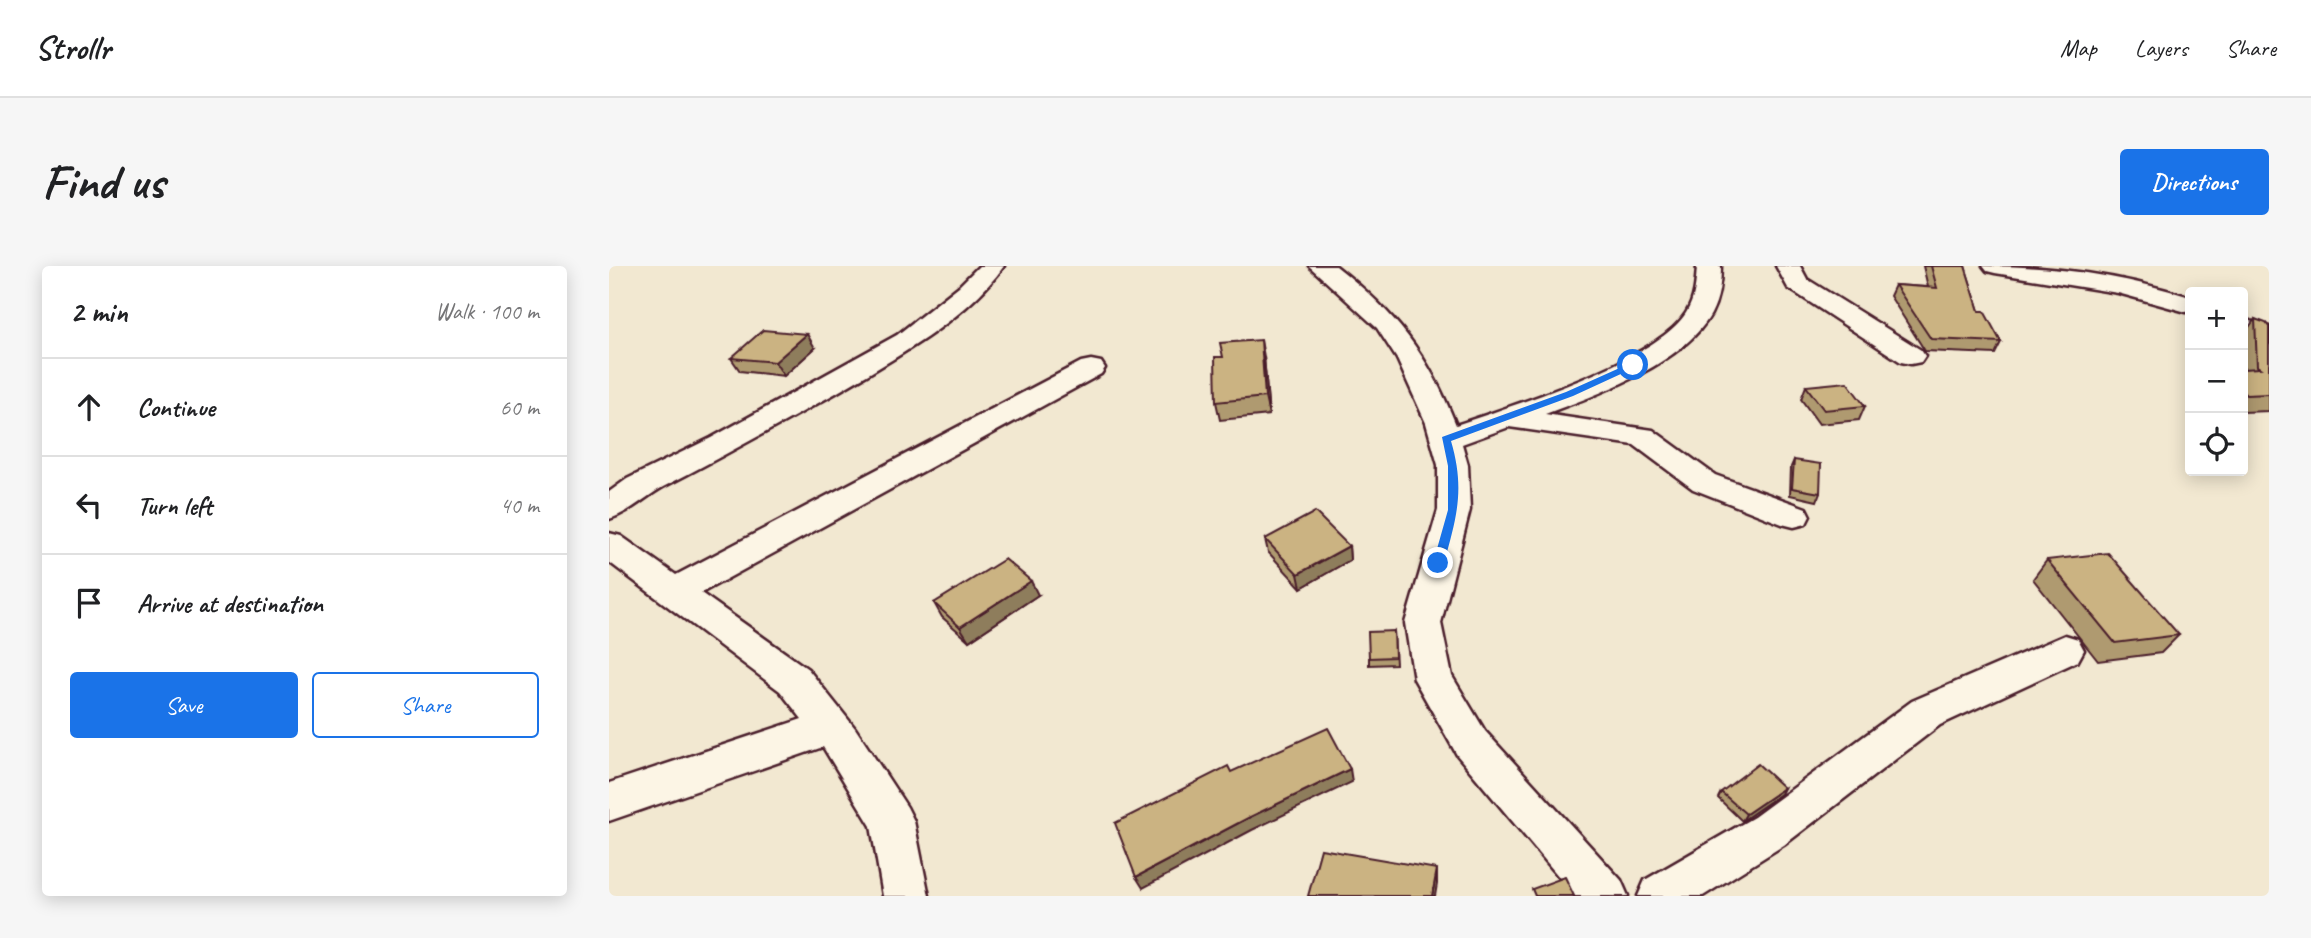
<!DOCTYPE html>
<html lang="en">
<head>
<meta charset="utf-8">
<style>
	body { margin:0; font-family:Caveat,sans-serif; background:#f6f6f6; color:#202124 }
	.controls { position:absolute; right:21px; top:21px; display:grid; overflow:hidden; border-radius:7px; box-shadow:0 4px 18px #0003 }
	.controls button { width:63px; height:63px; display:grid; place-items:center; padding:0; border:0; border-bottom:2px solid #e0e0e0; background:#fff; color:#202124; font:35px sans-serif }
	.stop { position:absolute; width:21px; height:21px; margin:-16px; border:5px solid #1a73e8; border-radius:50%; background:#fff }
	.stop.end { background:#1a73e8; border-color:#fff; box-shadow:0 2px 7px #0008 }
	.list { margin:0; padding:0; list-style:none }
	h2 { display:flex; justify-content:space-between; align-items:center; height:91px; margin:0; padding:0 28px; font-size:30px }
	h2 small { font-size:23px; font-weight:400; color:#757577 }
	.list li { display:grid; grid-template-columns:46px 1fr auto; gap:21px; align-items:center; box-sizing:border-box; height:98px; padding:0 28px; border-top:2px solid #e0e0e0 }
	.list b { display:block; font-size:26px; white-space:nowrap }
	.list em { font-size:23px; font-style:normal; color:#757577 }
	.actions { display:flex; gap:14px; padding:21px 28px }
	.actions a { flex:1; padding:16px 0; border:2px solid #1a73e8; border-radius:7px; text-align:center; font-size:24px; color:#1a73e8 }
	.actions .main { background:#1a73e8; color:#fff }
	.icon { flex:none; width:38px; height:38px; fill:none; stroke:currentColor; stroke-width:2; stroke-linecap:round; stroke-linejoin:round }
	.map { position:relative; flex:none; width:1660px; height:630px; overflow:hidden; border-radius:7px }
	header { display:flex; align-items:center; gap:42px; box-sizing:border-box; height:98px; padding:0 35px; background:#fff; border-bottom:2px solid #e0e0e0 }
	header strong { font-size:33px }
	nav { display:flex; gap:38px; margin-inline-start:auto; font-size:24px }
	.intro { display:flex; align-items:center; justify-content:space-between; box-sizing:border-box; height:168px; padding:0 42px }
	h1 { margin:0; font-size:49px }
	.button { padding:18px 32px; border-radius:7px; background:#1a73e8; color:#fff; font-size:24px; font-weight:700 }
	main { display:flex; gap:42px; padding:0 42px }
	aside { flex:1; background:#fff; border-radius:7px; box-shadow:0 4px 18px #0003 }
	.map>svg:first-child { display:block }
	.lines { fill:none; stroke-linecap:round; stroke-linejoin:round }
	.minor-casing { stroke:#4a1f2b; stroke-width:5 }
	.minor { fill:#fcf5e5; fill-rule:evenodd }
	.wall { fill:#af9a70; stroke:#4a1f2b; stroke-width:2 }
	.shaded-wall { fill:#8e7d5b; stroke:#4a1f2b; stroke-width:2 }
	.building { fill:#cbb382; stroke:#4a1f2b; stroke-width:2 }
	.route { fill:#1a73e8 }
</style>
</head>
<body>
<header>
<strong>Strollr</strong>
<nav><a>Map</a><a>Layers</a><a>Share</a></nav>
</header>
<div class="intro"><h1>Find us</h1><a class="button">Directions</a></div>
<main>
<aside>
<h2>2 min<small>Walk · 100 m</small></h2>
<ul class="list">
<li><svg class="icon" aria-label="ahead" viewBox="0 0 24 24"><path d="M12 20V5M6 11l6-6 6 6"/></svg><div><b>Continue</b></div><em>60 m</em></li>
<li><svg class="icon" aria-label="left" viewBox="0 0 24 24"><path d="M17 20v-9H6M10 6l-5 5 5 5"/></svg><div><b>Turn left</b></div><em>40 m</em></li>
<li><svg class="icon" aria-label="arrive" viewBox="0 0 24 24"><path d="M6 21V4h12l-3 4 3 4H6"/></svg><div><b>Arrive at destination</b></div></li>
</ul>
<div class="actions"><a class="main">Save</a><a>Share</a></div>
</aside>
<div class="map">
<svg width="1660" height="630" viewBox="0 0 1660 630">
	<rect width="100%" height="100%" fill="#f2e8d1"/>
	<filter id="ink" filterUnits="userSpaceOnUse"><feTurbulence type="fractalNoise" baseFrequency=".0143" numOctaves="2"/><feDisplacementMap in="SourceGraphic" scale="14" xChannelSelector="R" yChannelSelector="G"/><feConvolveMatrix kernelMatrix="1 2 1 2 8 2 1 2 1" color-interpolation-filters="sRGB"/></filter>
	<g filter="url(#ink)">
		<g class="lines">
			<g class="minor-casing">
				<g id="minor">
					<path d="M370 0H395C357 54 283 94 227 127 170 159 113 191 54 221 36 231 20 247 0 253V226L18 213 102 172 288 69 350 20Z"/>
					<path d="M700 0H727C787 47 819 88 847 159 902 140 1047 95 1077 47 1086 33 1087 16 1088 0H1112C1112 17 1110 33 1102 48 1074 98 988 129 936 148L1044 164 1106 209 1197 242 1201 250 1197 258 1185 261 1173 258 1084 223 1025 179 900 161 853 178 859 199 861 244 832 357 843 410 876 465 1012 614 1019 630H966L848 489 805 413 796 357 829 244V199L817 157 788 93 768 62Z"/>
					<polygon points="1167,0 1191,0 1198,13 1312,84 1316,90 1312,96 1302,98 1292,96 1179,22"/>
					<path d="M1374 0C1447 0 1512 9 1581 31V47L1509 27 1386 7 1378 5Z"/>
					<polygon points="1634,53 1660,61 1660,77 1634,69"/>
					<polygon points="482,94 492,96 496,102 492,108 92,327 199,403 246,462 298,541 305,555 320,630 274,630 262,560 214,481 0,555 0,517 193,453 171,425 0,296 0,267 12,270 67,309 472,96"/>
					<polygon points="1456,369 1469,373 1475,384 1469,395 1331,459 1175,579 1094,630 1029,630 1036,614 1145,551 1303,435"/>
				</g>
			</g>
			<use href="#minor" class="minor"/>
		</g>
		<g class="wall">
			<polygon points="1314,0 1356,0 1370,45 1392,76 1386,88 1316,85 1281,30 1286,19 1319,21"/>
			<polygon points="1646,53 1660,61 1660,145 1634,146 1634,69"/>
			<polygon points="206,82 175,110 131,105 122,92"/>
			<polygon points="614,91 655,91 660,149 611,154 607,136"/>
			<polygon points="1197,120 1256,140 1250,154 1210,158 1192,133"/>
			<polygon points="1185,194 1211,227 1208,235 1181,229 1182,201"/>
			<polygon points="656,273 740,280 741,294 692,322 659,286"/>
			<polygon points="1438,294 1570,369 1552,387 1489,395 1424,313"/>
			<polygon points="429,329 360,375 333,351 325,337"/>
			<polygon points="785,365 787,398 760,399 760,392"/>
			<polygon points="1112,526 1172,528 1133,555 1109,532"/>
		</g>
		<g class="shaded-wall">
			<polygon points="198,68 206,82 175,110 166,96"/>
			<polygon points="652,74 655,91 660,149 656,131"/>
			<polygon points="740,280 741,294 692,322 689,308"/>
			<polygon points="422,315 429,329 360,375 351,361"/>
			<polygon points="741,503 743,516 643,564 534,622 527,611 639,552"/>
			<polygon points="1175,522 1172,528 1133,555 1137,548"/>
			<polygon points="828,603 828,618 826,630 823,630"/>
		</g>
		<g class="building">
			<polygon points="1322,0 1356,0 1370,45 1375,45 1392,76 1322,73 1286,19 1328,22"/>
			<polygon points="1646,53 1657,57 1660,61 1660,128 1637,129 1634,126 1634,103 1651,102 1648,100"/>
			<polygon points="154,64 198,68 166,96 122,92"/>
			<polygon points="652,74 656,131 607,136 606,91 614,91 611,77"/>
			<polygon points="1238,116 1256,140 1215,144 1197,120"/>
			<polygon points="1185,194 1212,198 1211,227 1183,222"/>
			<polygon points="706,246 740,280 689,308 656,273"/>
			<polygon points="1499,287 1570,369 1506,377 1438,294"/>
			<polygon points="396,293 422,315 351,361 325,337"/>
			<polygon points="785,365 786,391 760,392 759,366"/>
			<polygon points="719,462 741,503 639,552 527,611 506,557 619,500 622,506"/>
			<polygon points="1149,498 1175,522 1137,548 1112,526"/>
			<polygon points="712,583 828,603 823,630 699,630"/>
			<polygon points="956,611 965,630 926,630 923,623"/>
		</g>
	</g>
	<path class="route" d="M1024 96 1028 99 1027 101 964 130 842 175C856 223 848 250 835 297L829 301 825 300 824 297 839 244V200L833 171 957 126Z"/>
</svg>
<div class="controls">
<button>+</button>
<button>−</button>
<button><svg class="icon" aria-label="locate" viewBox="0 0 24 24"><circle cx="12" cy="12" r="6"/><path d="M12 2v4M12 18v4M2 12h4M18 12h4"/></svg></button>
</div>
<div class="stop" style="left:1024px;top:99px"></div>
<div class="stop end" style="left:829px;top:297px"></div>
</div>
</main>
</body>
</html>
